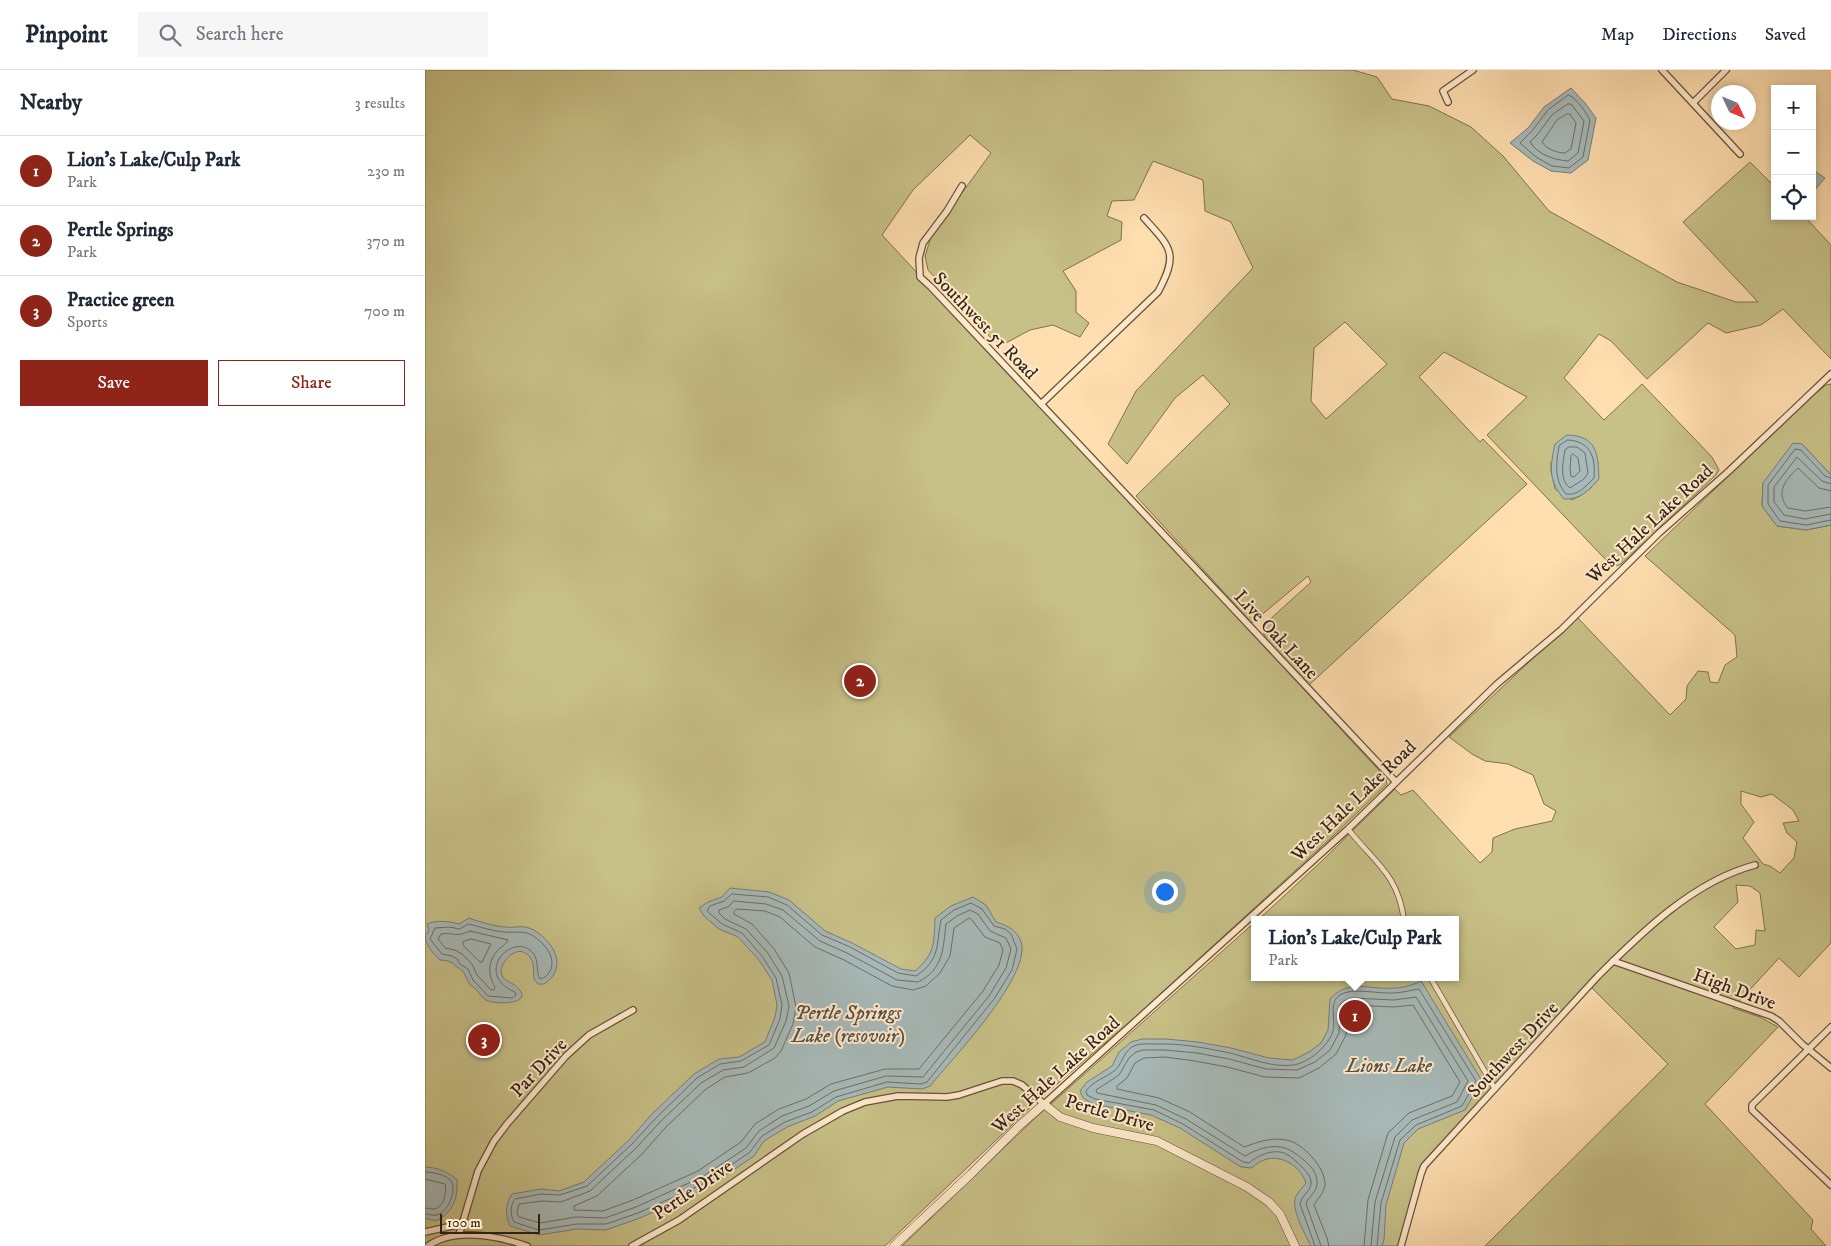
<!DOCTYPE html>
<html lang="en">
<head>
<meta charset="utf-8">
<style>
	body { margin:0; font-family:"IM FELL DW Pica",serif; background:#f6f6f7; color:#1f2937 }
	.controls { position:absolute; right:15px; top:15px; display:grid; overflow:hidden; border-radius:0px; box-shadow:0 2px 8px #0003 }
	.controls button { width:45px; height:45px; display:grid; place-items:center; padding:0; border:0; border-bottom:1px solid #e0e1e3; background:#fff; color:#1f2937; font:25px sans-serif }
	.compass { position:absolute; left:1286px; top:15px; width:45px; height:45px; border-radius:50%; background:#fff; box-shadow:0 2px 8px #0003; rotate:134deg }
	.scale { position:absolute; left:15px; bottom:12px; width:100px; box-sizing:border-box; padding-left:5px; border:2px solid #342416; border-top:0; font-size:14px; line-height:18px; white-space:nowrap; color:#342416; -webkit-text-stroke:4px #ffeacc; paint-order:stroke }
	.you { position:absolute; left:739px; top:821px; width:18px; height:18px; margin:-12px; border:4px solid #fff; border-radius:50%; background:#1a73e8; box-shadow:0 0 0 8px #1a73e833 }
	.badge { display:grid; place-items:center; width:32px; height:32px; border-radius:50%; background:#8f2418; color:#fff; font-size:16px; font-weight:700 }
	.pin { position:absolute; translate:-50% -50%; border:2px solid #fff; box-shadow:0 1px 5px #0006 }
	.popup { position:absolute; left:826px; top:846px; width:208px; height:65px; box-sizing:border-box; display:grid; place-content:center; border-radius:0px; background:#fff; filter:drop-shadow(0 1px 4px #0005); font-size:16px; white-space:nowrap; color:#747a83 }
	.popup b { font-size:19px; color:#1f2937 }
	.popup::after { content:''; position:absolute; left:50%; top:100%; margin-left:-10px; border:10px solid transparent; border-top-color:#fff }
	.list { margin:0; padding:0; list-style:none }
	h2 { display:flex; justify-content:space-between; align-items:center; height:65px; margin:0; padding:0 20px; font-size:21px }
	h2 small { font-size:16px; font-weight:400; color:#747a83 }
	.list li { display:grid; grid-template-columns:32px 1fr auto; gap:15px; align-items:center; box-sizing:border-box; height:70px; padding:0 20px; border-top:1px solid #e0e1e3 }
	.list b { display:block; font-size:19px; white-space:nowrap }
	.list p { margin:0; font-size:16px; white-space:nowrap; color:#747a83 }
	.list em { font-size:16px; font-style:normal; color:#747a83 }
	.actions { display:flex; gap:10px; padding:15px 20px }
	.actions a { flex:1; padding:11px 0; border:1px solid #8f2418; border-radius:0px; text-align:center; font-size:18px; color:#8f2418 }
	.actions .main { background:#8f2418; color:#fff }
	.icon { flex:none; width:28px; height:28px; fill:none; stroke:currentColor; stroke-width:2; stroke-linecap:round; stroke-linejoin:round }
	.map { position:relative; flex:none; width:1406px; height:1176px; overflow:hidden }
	header { display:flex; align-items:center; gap:30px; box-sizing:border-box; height:70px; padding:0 25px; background:#fff; border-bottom:1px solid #e0e1e3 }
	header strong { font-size:24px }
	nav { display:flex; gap:28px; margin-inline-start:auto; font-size:18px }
	.search { width:350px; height:45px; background:#f6f6f7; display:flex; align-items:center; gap:12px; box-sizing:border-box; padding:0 18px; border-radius:0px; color:#747a83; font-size:19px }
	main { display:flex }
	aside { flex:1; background:#fff }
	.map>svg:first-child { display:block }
	.green { fill:#c7c087; stroke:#7e724e; fill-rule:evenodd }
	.water { fill:#a7b9b8; stroke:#797d77 }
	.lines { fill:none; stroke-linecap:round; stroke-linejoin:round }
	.shore { stroke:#6e6e67; stroke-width:1 }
	.pedestrian-casing { stroke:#67523c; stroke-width:6 }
	.minor-casing { stroke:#67523c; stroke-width:8 }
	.tertiary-casing { stroke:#67523c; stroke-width:9 }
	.pedestrian { stroke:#ffeacc; stroke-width:4.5 }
	.minor { stroke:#ffeacc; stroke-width:5.5 }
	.tertiary { stroke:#ffeacc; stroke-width:8 }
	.labels { text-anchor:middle; stroke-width:4; stroke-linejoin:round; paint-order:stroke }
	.street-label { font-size:19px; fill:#342416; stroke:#ffeacc }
	.water-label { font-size:20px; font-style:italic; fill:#565147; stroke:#ffeacc }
</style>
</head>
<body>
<header>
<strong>Pinpoint</strong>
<div class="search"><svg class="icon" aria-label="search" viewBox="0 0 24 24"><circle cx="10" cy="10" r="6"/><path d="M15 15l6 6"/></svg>Search here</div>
<nav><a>Map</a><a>Directions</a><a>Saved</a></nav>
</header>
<main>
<aside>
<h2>Nearby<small>3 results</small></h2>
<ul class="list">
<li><span class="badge">1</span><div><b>Lion's Lake/Culp Park</b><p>Park</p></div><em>230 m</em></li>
<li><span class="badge">2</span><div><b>Pertle Springs</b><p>Park</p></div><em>370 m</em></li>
<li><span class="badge">3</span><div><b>Practice green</b><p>Sports</p></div><em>700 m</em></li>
</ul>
<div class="actions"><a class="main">Save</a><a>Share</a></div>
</aside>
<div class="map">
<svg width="1406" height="1176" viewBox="0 0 1406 1176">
	<rect width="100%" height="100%" fill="#ffdeb0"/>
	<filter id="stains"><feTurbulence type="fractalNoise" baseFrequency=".004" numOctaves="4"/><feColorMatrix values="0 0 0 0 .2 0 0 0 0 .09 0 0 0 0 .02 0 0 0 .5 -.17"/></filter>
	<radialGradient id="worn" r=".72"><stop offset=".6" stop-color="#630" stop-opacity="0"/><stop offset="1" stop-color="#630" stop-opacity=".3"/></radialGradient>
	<g class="green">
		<path d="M0 0H928L952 7 967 29 1004 36 1046 57 1078 86 1124 141 1252 212 1311 232H1333L1258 152 1325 92 1350 117V146H1379L1406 175V289L1358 239 1336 255 1301 263 1283 253 1222 309 1186 271 1174 264 1139 308 1179 350 1217 314 1287 387 1294 400 1291 405 1196 494 1191 496 1181 490 1062 365 1102 327 1019 282 994 307 1055 372 1058 369 1102 414 884 615 840 567 838 561 841 553 886 512 883 506 827 553 711 426 805 334 778 305 750 328 702 394 683 374 711 321 828 198 806 152 780 141 778 110 728 91 709 130 687 131 682 146 697 152 696 170 638 201 651 221V242L664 253 655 267 628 255 605 260 581 273 568 270 503 200 500 186 507 164 566 83 545 65 488 120 457 165 961 708 962 714 907 767 709 948 609 1034 460 1176H0ZM920 252 962 294 901 349 886 331 889 278ZM1126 392 1167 417 1155 426 1147 430 1130 419 1126 401Z"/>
		<path d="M1406 314V405L1378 375 1338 413 1337 436 1352 456 1381 460 1406 455V873L1374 907 1354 888 1308 938 1335 947 1353 957 1280 1034 1388 1150 1386 1159 1401 1176H1060L1243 994 1165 916 999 1096 976 1176H477L608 1050 830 852V907H1030V850H833L899 789 970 719 976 725 988 720 1055 793 1067 782 1068 768 1090 759 1127 751 1131 741 1119 734 1108 705 1083 694 1060 691 1047 684 1024 667 1152 547 1245 645 1261 629 1262 616 1273 601 1283 602 1285 612 1293 613 1300 595 1312 587 1310 565 1220 486 1386 327 1401 315ZM1316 721 1336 727 1347 724 1368 740 1374 751 1358 753 1362 763 1372 772 1369 788 1355 803 1345 796 1338 794 1318 768 1329 752 1316 734ZM1311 815 1325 816 1335 823 1340 861 1331 860 1330 875 1311 879 1289 857 1313 832Z"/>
	</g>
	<g class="water">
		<polygon points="1146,18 1160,33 1171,48 1163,90 1146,103 1126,101 1108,91 1085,73 1103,58 1119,37"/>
		<polygon points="1387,99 1400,108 1389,121 1387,121"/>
		<path d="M1142 365C1172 366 1173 383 1174 409 1164 420 1155 430 1139 429 1123 410 1125 397 1130 374Z"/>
		<polygon points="1368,373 1377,374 1406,405 1406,455 1381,460 1352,456 1337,436 1338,413"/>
		<path d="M305 818 344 822 364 830 400 861 427 873 476 899 490 901C510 884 509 873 510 848L526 836 548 827 561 835 571 852C585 856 598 864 597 881 594 918 530 986 505 1016L497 1019 463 1017 413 1031 390 1046 362 1057 339 1071 329 1086 283 1117 215 1148 181 1160 152 1159 114 1165 85 1156C80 1144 80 1135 87 1124L116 1119 134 1121 159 1112 204 1070 227 1044 269 1004 294 989 314 987 340 972 350 947 352 935 347 910 334 890 313 867 294 859 279 846 274 838 283 832 297 827Z"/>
		<path d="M44 848C51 851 73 857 81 857 87 858 94 856 100 857 114 859 132 878 132 892 132 902 127 909 119 914H113L109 909C108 902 110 896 106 889 96 872 78 887 76 901 77 913 88 911 94 919 108 936 67 934 61 930 55 926 52 918 45 915L38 901C27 895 30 891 15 890 8 883 0 875 0 864H2L4 860 2 854C11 850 24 851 34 854Z"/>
		<path d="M996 911 1057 1011 1040 1040 993 1059 979 1073 961 1135 959 1170 957 1176H886C880 1164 865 1138 871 1126 873 1122 878 1117 881 1113 873 1090 845 1079 827 1098L816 1097 755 1058 726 1045 668 1034 658 1028 655 1021 662 1012 687 996 694 982 706 972 717 969H741L773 972 806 978 844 988 868 990 884 982 896 973 903 960 905 929C924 908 944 920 969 918 979 918 987 915 996 911Z"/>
		<path d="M0 1097C11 1097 24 1102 32 1110 33 1129 28 1142 11 1151L0 1148Z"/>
	</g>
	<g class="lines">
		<g class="shore">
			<path d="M1144 25C1153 30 1160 41 1165 50L1158 87 1144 98 1127 96 1111 87 1095 73 1107 61 1123 40Z"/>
			<path d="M1143 34H1146L1159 51 1153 83 1143 91C1129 90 1112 84 1105 72L1112 65 1127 45Z"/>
			<path d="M1142 44H1145L1151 53 1146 79 1140 83C1132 83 1121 79 1117 72L1132 50Z"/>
			<path d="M1143 370C1165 371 1171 387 1169 408 1161 416 1153 426 1141 424 1129 410 1131 394 1134 376Z"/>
			<path d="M1144 377H1152L1160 383 1163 403 1159 409 1145 418C1134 410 1138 392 1140 380Z"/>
			<polygon points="1148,384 1153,388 1155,401 1149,407 1146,406 1145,399 1146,386"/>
			<polyline points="1406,408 1400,406 1376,380 1370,379 1343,415 1343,434 1355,451 1381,455 1406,450"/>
			<polyline points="1406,414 1397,411 1372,387 1349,417 1349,432 1359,445 1380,449 1406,444"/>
			<path d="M1406 421 1394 418 1373 398C1360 410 1350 423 1363 438L1380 441 1406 437"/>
			<path d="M307 824 343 827 362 835 397 865 425 877 473 903 491 906C516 889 511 875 516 850L529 840 546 833 557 839 569 856 580 859 586 864 592 879 587 900 569 929 502 1012 496 1014 462 1012 411 1027 387 1042 360 1052 337 1066 325 1082 280 1113 213 1143 181 1154H152L114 1160 89 1152C85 1144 85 1136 90 1129L116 1124 135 1125 162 1116 207 1074 231 1048 272 1008 295 994 316 991 344 975 355 949 357 935 351 908 337 886 317 863 297 854 282 841 285 836 299 831Z"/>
			<path d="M309 831 341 834 358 840 395 871 422 883 472 910 493 912C519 899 518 878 521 854L532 846 545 840 553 844 565 861 581 868 586 879 581 898 564 926 498 1007 461 1006 409 1021 384 1036 357 1046 334 1061 321 1078 277 1107 211 1137 180 1148 151 1147 115 1153 94 1147 92 1143 94 1134 117 1131 136 1132 165 1121 211 1078 235 1052 276 1013 298 1000 319 997 349 978 361 951 364 936 357 906 342 882 321 859 300 849 294 843V840L303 837Z"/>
			<polygon points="312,839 340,841 355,847 390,877 419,890 467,916 488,920 501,916 515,903 525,886 529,858 544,848 547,850 560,867 575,873 578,880 574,895 558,921 494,999 460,999 406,1014 381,1029 354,1039 330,1054 316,1072 273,1101 208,1130 178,1141 149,1140 149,1136 172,1126 217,1084 241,1057 281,1019 300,1007 323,1003 350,988 356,981 368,954 371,937 364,903 349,879 327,854 309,844 309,842"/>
			<path d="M44 854C55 857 68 861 78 862 86 863 95 861 102 863 115 868 131 884 126 899 124 904 120 908 115 909 110 901 115 892 108 883 88 860 47 904 90 922L91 925 87 928 63 926 48 910 43 899 35 894 32 889 27 886 17 884 5 869 10 858 25 857 34 859Z"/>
			<path d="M45 861 83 870C81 874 78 876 74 879 63 890 62 904 70 917L69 920H66L52 905 47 894 37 884 30 880 20 878 13 869 16 864C30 862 30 868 45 861Z"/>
			<polygon points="46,869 66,874 57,892 55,892 38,875 38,872"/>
			<path d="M0 1102C6 1102 23 1105 26 1111 32 1121 23 1142 12 1145 8 1146 4 1144 0 1144"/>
			<path d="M0 1109 20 1114C22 1121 19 1138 9 1139 6 1139 3 1138 0 1138"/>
			<path d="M890 1176 875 1134C876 1126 885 1122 886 1114 887 1107 881 1101 877 1097 872 1092 867 1087 861 1084 850 1078 833 1085 824 1093L818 1092 758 1054 729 1040 670 1029 662 1025 661 1021C668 1011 680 1008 689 1001 697 995 697 984 707 977 714 973 722 974 730 974 755 973 781 978 805 983 825 988 847 998 869 995 884 992 903 977 908 961 911 950 903 933 915 925 927 917 953 924 968 923 977 923 985 920 994 919L1051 1011 1037 1036 991 1055 975 1070 956 1133 952 1176"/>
			<path d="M896 1176 881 1134C883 1127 892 1122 892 1114 893 1106 888 1098 882 1093 865 1077 853 1072 830 1081 826 1082 823 1085 820 1086L761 1049 731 1035 672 1023 671 1020 694 1005 704 988 711 982 718 980H740L772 983 804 989 841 999 872 1000 890 992 905 980 914 963 915 935 919 931 927 928 969 930 991 927 1043 1011 1032 1032 987 1050 970 1067 950 1132 946 1176"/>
			<path d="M904 1176 902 1168 889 1135C893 1128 899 1123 900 1115 901 1098 877 1072 861 1070 846 1067 833 1072 819 1077L765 1042 734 1028 692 1019V1016L702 1008 710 993 719 988 740 987 770 991 802 997 840 1007 874 1008 894 998 911 984 921 965 923 937 928 935 969 937 988 935 1035 1012 1027 1026 984 1043 963 1063 943 1130 939 1176"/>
		</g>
		<g class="pedestrian-casing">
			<g id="pedestrian">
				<path d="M923 759C949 792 973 804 979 850"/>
				<polyline points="1005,907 1070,1019"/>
			</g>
		</g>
		<g class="minor-casing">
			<g id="minor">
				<polyline points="1237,0 1315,84"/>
				<polyline points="1023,32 1018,21 1048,0"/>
				<polyline points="1268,33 1301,0"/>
				<path d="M537 116 522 141 498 173 494 188 495 207 506 217C661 381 816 547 971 712"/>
				<path d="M616 334 733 222C754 183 746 178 719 148"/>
				<polyline points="1188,891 1346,946 1354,951 1377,974 1406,998"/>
				<polyline points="1406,957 1327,1035 1327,1040 1406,1115"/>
				<polyline points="0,1162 36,1154"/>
				<polyline points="34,1165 53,1101 69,1071 82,1054 141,986 164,965 208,940"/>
				<path d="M3 1176C30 1157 73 1166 102 1176"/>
				<polyline points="207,1176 254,1150 378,1064 418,1041 440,1032 473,1026 522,1027 534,1025 577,1011 588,1011 597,1015 619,1034 923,759 1072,614 1136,560 1234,463 1304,401 1406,304"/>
				<path d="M976 1176 996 1104 999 1096 1173 906C1217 862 1269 811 1330 795"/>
			</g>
		</g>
		<g class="tertiary-casing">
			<polyline id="tertiary" points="469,1176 546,1104 594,1056 619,1034 635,1047 668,1058 732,1071 822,1117 844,1132 855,1144 870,1176"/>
		</g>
		<use href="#pedestrian" class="pedestrian"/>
		<use href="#minor" class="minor"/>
		<use href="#tertiary" class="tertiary"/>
	</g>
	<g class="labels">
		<g class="street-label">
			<text transform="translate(561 255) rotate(46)" y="7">Southwest 51 Road</text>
			<text transform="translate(1224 453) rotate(-43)" y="7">West Hale Lake Road</text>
			<text transform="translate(852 564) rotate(47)" y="7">Live Oak Lane</text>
			<text transform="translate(928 730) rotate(-44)" y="7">West Hale Lake Road</text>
			<text transform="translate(1310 918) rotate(20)" y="7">High Drive</text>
			<text transform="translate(1087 979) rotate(-47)" y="7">Southwest Drive</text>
			<text transform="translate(113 997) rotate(-47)" y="7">Par Drive</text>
			<text transform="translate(630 1004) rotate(-42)" y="7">West Hale Lake Road</text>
			<text transform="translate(685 1042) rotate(16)" y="7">Pertle Drive</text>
			<text transform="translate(267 1119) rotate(-34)" y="7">Pertle Drive</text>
		</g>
		<g class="water-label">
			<text x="423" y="949">Pertle Springs<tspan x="423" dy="23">Lake (resovoir)</tspan></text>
			<text x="964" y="1002">Lions Lake</text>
		</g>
	</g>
	<rect width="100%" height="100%" filter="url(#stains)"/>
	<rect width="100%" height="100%" fill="url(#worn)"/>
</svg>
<div class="controls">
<button>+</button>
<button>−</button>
<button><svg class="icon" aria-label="locate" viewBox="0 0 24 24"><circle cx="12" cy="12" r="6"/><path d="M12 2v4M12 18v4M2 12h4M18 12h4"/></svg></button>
</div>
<svg class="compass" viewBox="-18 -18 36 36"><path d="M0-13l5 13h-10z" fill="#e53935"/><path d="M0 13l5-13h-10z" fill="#747a83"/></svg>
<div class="scale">100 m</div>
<div class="you"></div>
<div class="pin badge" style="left:930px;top:946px">1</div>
<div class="popup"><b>Lion's Lake/Culp Park</b>Park</div>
<div class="pin badge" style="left:435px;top:611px">2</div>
<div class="pin badge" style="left:59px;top:970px">3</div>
</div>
</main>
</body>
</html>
